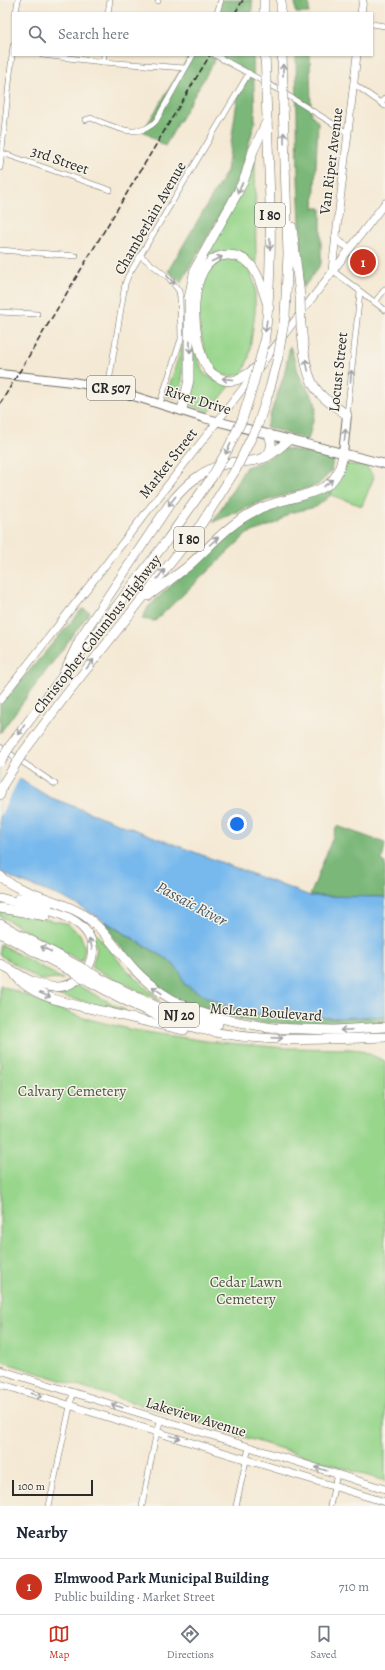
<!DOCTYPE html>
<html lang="en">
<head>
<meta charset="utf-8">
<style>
	body { margin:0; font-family:Alegreya,serif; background:#f6f6f7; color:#1f2937 }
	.scale { position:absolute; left:12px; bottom:10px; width:81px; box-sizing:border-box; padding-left:4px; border:2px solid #2b2b2b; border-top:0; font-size:11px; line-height:14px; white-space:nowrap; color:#2b2b2b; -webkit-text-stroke:3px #f7f3e8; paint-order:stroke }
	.you { position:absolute; left:237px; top:824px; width:14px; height:14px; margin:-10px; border:3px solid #fff; border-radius:50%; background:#1a73e8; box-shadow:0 0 0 6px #1a73e833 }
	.badge { display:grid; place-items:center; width:26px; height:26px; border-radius:50%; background:#c8321e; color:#fff; font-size:13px; font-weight:700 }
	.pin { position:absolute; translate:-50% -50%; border:2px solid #fff; box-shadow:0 1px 4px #0006 }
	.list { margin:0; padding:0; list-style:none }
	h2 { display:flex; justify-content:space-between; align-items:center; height:52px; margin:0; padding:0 16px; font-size:17px }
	h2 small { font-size:13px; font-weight:400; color:#747a83 }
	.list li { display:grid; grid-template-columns:26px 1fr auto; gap:12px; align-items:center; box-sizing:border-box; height:56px; padding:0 16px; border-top:1px solid #e0e1e3 }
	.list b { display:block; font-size:15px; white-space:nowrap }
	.list p { margin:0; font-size:13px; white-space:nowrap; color:#747a83 }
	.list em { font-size:13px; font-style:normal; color:#747a83 }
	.icon { flex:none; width:22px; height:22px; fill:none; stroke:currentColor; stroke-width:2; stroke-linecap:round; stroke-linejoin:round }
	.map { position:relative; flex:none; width:385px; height:1506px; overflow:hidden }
	.search { position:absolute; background:#fff; box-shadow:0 1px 3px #0004; left:12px; right:12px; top:12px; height:44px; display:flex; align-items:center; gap:10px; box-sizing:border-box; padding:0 14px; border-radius:0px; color:#747a83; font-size:15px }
	.sheet { height:108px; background:#fff }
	nav { display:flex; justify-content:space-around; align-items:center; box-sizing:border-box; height:56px; border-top:1px solid #e0e1e3; background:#fff; font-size:11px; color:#747a83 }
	nav a { display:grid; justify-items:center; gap:2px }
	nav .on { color:#c8321e }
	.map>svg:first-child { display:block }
	.green { fill:#98d68c; stroke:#62805c }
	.forest { fill:#7ab778; stroke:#527152 }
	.water { fill:#78b9ed; stroke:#52728c }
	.pier { fill:#f4e9d4 }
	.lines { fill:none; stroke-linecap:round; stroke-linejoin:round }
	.street-casing { stroke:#716e66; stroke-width:6 }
	.secondary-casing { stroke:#716e66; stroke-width:8 }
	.primary-casing { stroke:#716e66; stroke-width:10 }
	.highway-casing { stroke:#716e66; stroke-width:10 }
	.street { stroke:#fff; stroke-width:5 }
	.secondary { stroke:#fff; stroke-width:7 }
	.primary { stroke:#fff; stroke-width:8 }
	.highway { stroke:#fff; stroke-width:9 }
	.rail { stroke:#2b2b2b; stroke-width:1.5; stroke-dasharray:6 3; stroke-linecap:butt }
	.highway-bridge-casing { stroke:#716e66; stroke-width:10; stroke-linecap:butt }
	.highway-bridge { stroke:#fff; stroke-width:9 }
	.oneway { stroke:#a0a0a0 }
	.labels { text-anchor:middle; stroke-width:3; stroke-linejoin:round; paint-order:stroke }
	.shield { fill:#f7f3e8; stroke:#686764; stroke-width:1 }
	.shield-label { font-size:14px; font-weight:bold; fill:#2b2b2b }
	.street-label { font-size:15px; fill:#2b2b2b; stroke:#f7f3e8 }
	.park-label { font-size:15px; fill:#465643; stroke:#f7f3e8 }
	.water-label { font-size:16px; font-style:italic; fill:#425665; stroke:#f7f3e8 }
</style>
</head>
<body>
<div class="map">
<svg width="385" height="1506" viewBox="0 0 385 1506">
	<rect width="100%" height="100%" fill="#f7f3e8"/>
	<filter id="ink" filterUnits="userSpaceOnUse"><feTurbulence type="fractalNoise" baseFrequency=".025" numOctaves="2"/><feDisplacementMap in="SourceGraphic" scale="8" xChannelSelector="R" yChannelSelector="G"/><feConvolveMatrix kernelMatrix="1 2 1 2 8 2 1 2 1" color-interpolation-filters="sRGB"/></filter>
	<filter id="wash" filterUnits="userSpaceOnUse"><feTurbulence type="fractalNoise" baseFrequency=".012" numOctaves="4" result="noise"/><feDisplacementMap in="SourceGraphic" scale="16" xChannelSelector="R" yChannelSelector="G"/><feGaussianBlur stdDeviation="0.9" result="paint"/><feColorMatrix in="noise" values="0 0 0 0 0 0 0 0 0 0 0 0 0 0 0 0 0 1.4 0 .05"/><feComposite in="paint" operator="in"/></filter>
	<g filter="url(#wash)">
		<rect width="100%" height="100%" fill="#f4e9d4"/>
		<g class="green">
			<polygon points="255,160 256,267 251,259 236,252 213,253 198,266 242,191"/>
			<path d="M219 259H235L249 269 255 285V312L249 357 243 373C235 376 227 378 219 373 198 360 191 287 207 268 210 264 216 262 219 259Z"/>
			<polygon points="183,343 182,384 178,398 166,396"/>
			<polygon points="193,348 204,374 224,385 231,385 209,412 188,404"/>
			<polygon points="346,464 366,466 374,477 362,506 331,495 333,483"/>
			<polygon points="0,911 66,923 80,934 85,948 82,962 0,916"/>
			<polygon points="86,922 125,968 160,1001 92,968 97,948"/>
			<polygon points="0,944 63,979 40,980 0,955"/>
			<polygon points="0,985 80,1017 133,1030 206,1041 286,1048 350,1049 360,1050 385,1061 385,1481 0,1361"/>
			<polygon points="77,985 126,1011 55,995"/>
		</g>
		<g class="forest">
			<polygon points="221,0 252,0 252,13 216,13"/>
			<polygon points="295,0 309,0 309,13 296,13"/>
			<polygon points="190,55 253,55 255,122 237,185 181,283 168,271 227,171 238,94 249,73 217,56 165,146 143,131"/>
			<polygon points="296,55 310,55 311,114 318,122 314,208 321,208 321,264 303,288 298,178"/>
			<polygon points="290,346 300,377 315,401 316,409 308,440 266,427 284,375"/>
			<polygon points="283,448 333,458 331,472 318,485 259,503 213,522 246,467 261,462"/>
			<polygon points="333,483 331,495 316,507 289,513 277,523 247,534 155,621 142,619 149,606 231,529 250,516"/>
			<polygon points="82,609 90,612 0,733 0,705"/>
			<polygon points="337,826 385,843 382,861 385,863 385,897 310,896"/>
			<polygon points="104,922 169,960 180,972 184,984 203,995 228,1006 255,1014 334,1018 385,1016 385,1022 349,1024 253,1023 179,1002 149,981 108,932"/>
		</g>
		<polygon class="water" points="0,767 49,797 70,805 310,896 385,897 385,1016 334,1018 255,1014 227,1006 203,995 184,984 180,972 169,960 81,907 64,898 14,879 0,871"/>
		<polygon class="pier" points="0,765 20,777 0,816"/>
	</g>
	<g filter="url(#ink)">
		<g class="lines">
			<g class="street-casing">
				<g id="street">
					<polyline points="158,1 158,0"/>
					<polyline points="16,13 18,0"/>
					<polyline points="108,13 110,0"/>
					<polyline points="217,13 221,0"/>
					<polyline points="372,24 385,26"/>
					<polyline points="42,55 103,62 185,68"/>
					<polyline points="215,55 279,90 348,133"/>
					<polyline points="103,62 104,55"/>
					<polyline points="354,84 385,106"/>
					<polyline points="381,103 385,98"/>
					<path d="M85 120 91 118C112 126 138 141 156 121L193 55"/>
					<polyline points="2,153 110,190"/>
					<polyline points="0,168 13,46"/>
					<polyline points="0,250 76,256"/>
					<polyline points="141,256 169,278 179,291 180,298 181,339 160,403"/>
					<polyline points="332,270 385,310"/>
					<polyline points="375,302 385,289"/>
					<polyline points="0,312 37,314"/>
					<polyline points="108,388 125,284 128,276 249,73"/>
					<polyline points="347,415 360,292"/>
					<polyline points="0,747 55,784"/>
					<polyline points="49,1506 73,1392"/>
					<polyline points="142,1506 155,1440 161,1419"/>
					<polyline points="236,1506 249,1447"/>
					<polyline points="330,1506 337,1474"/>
				</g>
			</g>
			<g class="secondary-casing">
				<g id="secondary">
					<polyline points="361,13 363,0"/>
					<polyline points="335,237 341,243 350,248"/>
					<polyline points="332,270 357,55"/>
					<polyline points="0,700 224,413 385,203"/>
					<polyline points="0,1370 385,1489"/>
					<polyline points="0,1384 385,1502"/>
				</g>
			</g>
			<g class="primary-casing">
				<g id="primary">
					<polyline points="0,374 72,382 108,388 204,418 385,464"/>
					<polyline points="343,454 347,415"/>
				</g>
			</g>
			<g class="highway-casing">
				<g id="highway">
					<polyline points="264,0 264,13"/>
					<polyline points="281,0 281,13"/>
					<polyline points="265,55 266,76"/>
					<polyline points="282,55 283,86"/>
					<polyline points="283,102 288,254 285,316"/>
					<polyline points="292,227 300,296"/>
					<path d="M301 326C304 346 304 372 316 389 323 400 337 407 347 415"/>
					<path d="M264 344C275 261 269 176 266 92"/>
					<path d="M261 364C253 370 242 380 232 381 223 381 213 376 208 369 191 344 184 257 227 255 257 254 261 287 269 308"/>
					<polyline points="182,410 189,380 189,298 195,269 238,192 245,177 253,151 267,121"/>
					<polyline points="242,420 251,392"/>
					<polyline points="258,424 270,388 278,357"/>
					<path d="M266 456C273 450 272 443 269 434"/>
					<path d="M148 596C161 587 174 577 187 567 209 548 228 524 255 511 276 499 303 499 324 487 336 481 341 467 343 454"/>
					<polyline points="73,663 168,539 212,477"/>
					<path d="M62 677 81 637 169 505C185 485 204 467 231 463 241 461 254 462 264 458 273 455 281 446 289 440"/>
					<polyline points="10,746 65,673"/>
					<polyline points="22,754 66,695 202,523 236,469"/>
					<polyline points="0,795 2,786"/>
					<path d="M0 876C17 893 59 899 82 914 104 928 116 950 134 969 174 1012 218 1019 273 1028"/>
					<path d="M0 898C24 905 62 909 81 926 107 949 85 989 53 987 33 986 17 972 0 964"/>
					<polyline points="20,898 49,903"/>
					<polyline points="0,908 46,916"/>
					<polyline points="0,924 80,967"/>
					<polyline points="0,933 75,973"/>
					<path d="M14 973C31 1000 86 1007 115 1014 138 1020 161 1025 184 1030"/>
					<path d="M94 975C134 996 173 1018 218 1024"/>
					<path d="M89 981C120 998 151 1015 185 1025 249 1044 319 1040 385 1037"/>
					<polyline points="267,1028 334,1030 385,1027"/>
				</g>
			</g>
			<use href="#street" class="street"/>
			<use href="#secondary" class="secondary"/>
			<use href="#primary" class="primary"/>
			<use href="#highway" class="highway"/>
			<g class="rail">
				<polyline points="235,13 243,0"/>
				<polyline points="0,404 210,55"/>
			</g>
			<g class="highway-bridge-casing">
				<g id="highway-bridge">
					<polyline points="266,76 266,92"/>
					<polyline points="283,86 283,102"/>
					<polyline points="300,296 301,326"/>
					<polyline points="278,357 285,316"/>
					<polyline points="251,392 264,344"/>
					<polyline points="236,469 258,424"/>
					<polyline points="212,477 228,449 242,420"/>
					<polyline points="0,762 10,746"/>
					<polyline points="2,786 22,754"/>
					<polyline points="80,967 94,975"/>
					<polyline points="75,973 89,981"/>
				</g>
			</g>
			<use href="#highway-bridge" class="highway-bridge"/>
		</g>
		<defs><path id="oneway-shaft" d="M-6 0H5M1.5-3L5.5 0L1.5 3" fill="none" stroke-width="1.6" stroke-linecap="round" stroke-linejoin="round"/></defs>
		<g class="oneway">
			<use href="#oneway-shaft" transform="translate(283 70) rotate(-91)"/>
			<use href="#oneway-shaft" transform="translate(284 138) rotate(-92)"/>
			<use href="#oneway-shaft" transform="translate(240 188) rotate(116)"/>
			<use href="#oneway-shaft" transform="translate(270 244) rotate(89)"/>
			<use href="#oneway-shaft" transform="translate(217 259) rotate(-24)"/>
			<use href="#oneway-shaft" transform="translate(171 280) rotate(46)"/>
			<use href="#oneway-shaft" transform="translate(266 326) rotate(98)"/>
			<use href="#oneway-shaft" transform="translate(190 347) rotate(89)"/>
			<use href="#oneway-shaft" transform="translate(307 365) rotate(-102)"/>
			<use href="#oneway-shaft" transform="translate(351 376) rotate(-84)"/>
			<use href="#oneway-shaft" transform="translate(228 379) rotate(-174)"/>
			<use href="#oneway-shaft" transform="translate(345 435) rotate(-84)"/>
			<use href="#oneway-shaft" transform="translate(228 449) rotate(117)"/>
			<use href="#oneway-shaft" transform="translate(328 483) rotate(-39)"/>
			<use href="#oneway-shaft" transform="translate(172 501) rotate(128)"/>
			<use href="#oneway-shaft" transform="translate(214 541) rotate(-42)"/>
			<use href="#oneway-shaft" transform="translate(161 574) rotate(-51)"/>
			<use href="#oneway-shaft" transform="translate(90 664) rotate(-52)"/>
			<use href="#oneway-shaft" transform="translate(21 730) rotate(126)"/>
			<use href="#oneway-shaft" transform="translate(91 944) rotate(-104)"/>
			<use href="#oneway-shaft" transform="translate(46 949) rotate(-152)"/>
			<use href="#oneway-shaft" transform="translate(157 990) rotate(-145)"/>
			<use href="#oneway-shaft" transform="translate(45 995) rotate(22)"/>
			<use href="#oneway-shaft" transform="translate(346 1030) rotate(177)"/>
			<use href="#oneway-shaft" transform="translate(277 1038) rotate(2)"/>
			<use href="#oneway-shaft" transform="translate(37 1395) rotate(17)"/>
			<use href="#oneway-shaft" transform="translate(117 1406) rotate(-163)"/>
			<use href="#oneway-shaft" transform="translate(175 1437) rotate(17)"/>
			<use href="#oneway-shaft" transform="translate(321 1469) rotate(-163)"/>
		</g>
	</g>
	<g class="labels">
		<g class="shield">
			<rect x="255" y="203" width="30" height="24" rx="3"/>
			<rect x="87" y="376" width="48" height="24" rx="3"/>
			<rect x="174" y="527" width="30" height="24" rx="3"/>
			<rect x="159" y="1003" width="40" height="24" rx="3"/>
		</g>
		<g class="shield-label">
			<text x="270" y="220">I 80</text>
			<text x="111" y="393">CR 507</text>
			<text x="189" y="544">I 80</text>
			<text x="179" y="1020">NJ 20</text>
		</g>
		<g class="street-label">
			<text transform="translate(60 160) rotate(19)" y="5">3rd Street</text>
			<text transform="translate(331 161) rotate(-83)" y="5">Van Riper Avenue</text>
			<text transform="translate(150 218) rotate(-60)" y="5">Chamberlain Avenue</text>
			<text transform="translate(338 372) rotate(-84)" y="5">Locust Street</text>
			<text transform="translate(198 400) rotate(17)" y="5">River Drive</text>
			<text transform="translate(168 463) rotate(-52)" y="5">Market Street</text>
			<text transform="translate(97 634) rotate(-52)" y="5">Christopher Columbus Highway</text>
			<text transform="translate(266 1012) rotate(4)" y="5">McLean Boulevard</text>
			<text transform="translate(196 1417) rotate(17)" y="5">Lakeview Avenue</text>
		</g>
		<g class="park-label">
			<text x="72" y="1096">Calvary Cemetery</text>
			<text x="246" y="1287">Cedar Lawn<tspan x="246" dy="17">Cemetery</tspan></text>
		</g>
		<g class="water-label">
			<text transform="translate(192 903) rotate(28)" y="6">Passaic River</text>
		</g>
	</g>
</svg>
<div class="scale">100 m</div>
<div class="you"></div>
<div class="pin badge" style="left:363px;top:262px">1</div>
<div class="search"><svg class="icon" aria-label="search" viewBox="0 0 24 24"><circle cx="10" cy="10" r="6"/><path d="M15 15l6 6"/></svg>Search here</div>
</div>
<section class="sheet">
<h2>Nearby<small></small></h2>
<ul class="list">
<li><span class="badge">1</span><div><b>Elmwood Park Municipal Building</b><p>Public building · Market Street</p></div><em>710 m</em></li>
</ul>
</section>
<nav>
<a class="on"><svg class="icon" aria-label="map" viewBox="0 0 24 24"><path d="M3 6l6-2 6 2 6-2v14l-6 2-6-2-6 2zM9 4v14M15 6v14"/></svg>Map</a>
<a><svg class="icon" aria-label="directions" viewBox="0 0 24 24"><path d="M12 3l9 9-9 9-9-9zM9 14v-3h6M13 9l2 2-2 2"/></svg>Directions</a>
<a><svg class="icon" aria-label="saved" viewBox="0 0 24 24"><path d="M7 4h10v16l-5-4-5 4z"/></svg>Saved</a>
</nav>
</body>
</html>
